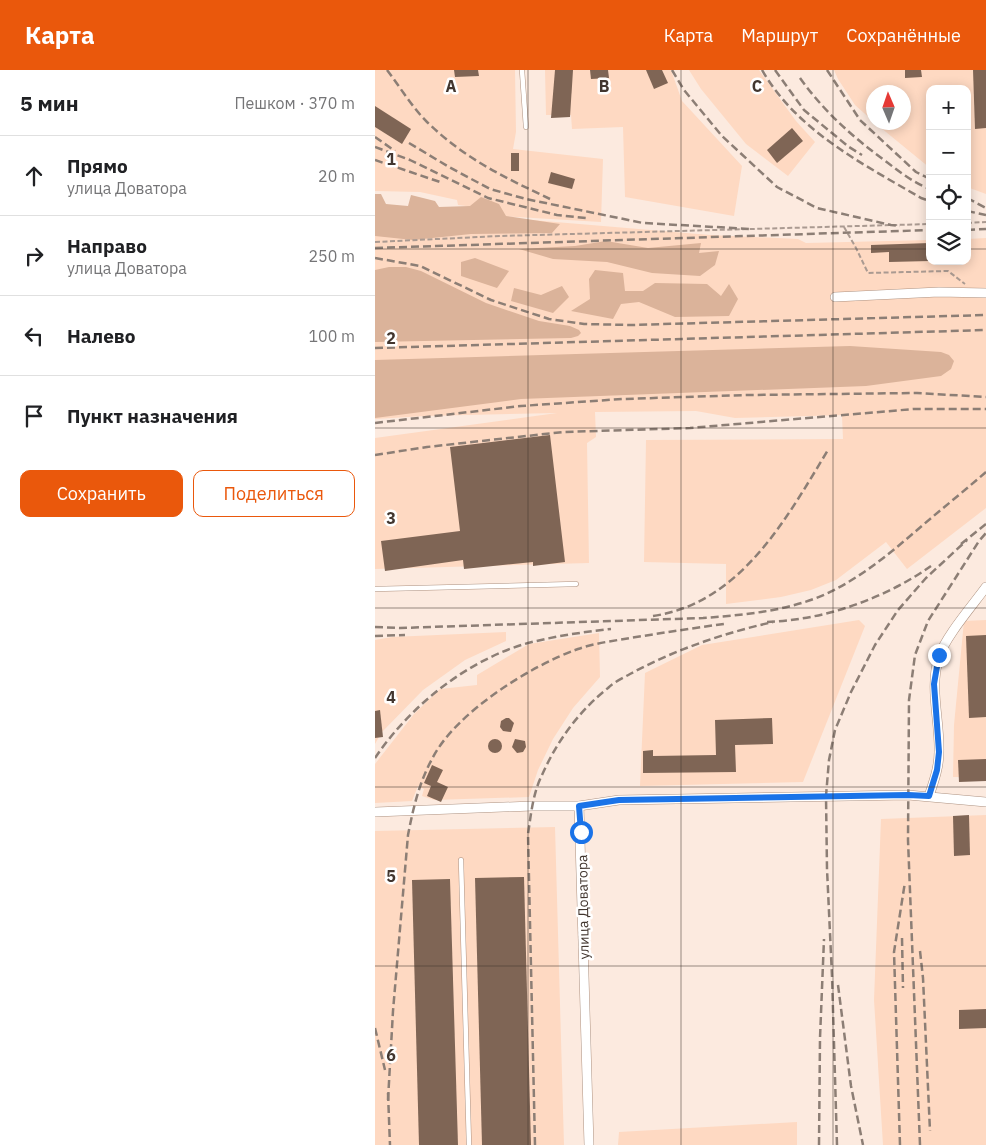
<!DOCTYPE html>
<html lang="ru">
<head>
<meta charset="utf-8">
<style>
	body { margin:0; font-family:"IBM Plex Sans",sans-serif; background:#f6f6f6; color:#202124 }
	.controls { position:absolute; right:15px; top:15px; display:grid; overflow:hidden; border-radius:10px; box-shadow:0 2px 12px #0003 }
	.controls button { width:45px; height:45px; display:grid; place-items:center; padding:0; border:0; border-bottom:1px solid #e0e0e0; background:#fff; color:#202124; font:25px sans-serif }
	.compass { position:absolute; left:491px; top:15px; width:45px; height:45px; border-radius:50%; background:#fff; box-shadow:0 2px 12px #0003; rotate:358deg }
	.stop { position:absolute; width:15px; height:15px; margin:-11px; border:4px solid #1a73e8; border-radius:50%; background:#fff }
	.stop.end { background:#1a73e8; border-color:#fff; box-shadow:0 1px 5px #0008 }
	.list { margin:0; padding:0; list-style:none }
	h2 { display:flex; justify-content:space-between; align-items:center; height:65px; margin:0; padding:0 20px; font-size:21px }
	h2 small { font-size:16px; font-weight:400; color:#757577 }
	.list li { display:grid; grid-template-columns:32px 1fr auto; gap:15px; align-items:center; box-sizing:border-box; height:80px; padding:0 20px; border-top:1px solid #e0e0e0 }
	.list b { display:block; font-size:19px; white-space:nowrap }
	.list p { margin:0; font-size:16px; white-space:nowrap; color:#757577 }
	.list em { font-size:16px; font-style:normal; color:#757577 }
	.actions { display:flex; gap:10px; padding:15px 20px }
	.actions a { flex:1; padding:11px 0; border:1px solid #ea580c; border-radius:10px; text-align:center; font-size:18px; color:#ea580c }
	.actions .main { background:#ea580c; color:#fff }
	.icon { flex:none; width:28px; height:28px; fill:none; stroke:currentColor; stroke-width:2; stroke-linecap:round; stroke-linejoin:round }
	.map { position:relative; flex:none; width:611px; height:1075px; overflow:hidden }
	header { display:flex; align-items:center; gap:30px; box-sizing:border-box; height:70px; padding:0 25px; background:#ea580c; color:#fff }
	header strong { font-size:24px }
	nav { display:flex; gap:28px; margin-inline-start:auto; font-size:18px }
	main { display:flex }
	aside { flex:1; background:#fff }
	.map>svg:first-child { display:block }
	.built { fill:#fed9c2 }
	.green { fill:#dbb39a }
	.building { fill:#7f6555 }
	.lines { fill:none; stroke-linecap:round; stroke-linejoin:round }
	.lane-casing { stroke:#ae9281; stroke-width:5.5 }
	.street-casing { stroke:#ae9281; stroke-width:10 }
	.path { stroke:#aa9a91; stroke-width:2; stroke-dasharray:5 2.5; stroke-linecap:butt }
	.lane { stroke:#fff; stroke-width:4.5 }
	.street { stroke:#fff; stroke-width:9 }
	.rail { stroke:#8c7e75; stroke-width:2.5; stroke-dasharray:8 4; stroke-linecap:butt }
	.route { stroke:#1a73e8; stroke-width:6 }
	.grid { fill:none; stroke:#42362f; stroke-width:1; stroke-opacity:0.55 }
	.labels { text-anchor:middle; stroke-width:5; stroke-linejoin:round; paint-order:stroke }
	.street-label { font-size:14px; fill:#42362f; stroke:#fff }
	.grid-label { font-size:16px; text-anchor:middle; font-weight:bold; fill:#42362f; stroke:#fff; stroke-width:5; stroke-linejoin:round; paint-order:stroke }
</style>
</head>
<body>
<header>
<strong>Карта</strong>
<nav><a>Карта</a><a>Маршрут</a><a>Сохранённые</a></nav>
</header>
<main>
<aside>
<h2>5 мин<small>Пешком · 370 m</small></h2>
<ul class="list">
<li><svg class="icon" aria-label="ahead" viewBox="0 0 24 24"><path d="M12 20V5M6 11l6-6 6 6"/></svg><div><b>Прямо</b><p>улица Доватора</p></div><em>20 m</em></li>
<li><svg class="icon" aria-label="right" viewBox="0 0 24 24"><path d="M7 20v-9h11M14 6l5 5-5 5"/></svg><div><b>Направо</b><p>улица Доватора</p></div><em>250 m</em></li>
<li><svg class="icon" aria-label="left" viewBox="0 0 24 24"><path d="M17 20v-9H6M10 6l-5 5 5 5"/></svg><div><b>Налево</b></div><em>100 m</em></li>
<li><svg class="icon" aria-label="arrive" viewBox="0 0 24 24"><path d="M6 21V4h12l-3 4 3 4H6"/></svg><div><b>Пункт назначения</b></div></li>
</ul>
<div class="actions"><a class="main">Сохранить</a><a>Поделиться</a></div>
</aside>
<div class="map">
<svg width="611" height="1075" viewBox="0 0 611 1075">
	<rect width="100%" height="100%" fill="#fceadf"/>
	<g class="built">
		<polygon points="0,0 140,0 141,62 138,79 228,89 226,152 123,146 123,140 83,135 82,130 45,122 0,121"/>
		<polygon points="170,0 296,0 307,31 367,96 359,146 250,127 248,57 197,59 196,45 171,45"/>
		<polygon points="314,0 384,0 421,51 440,72 413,106 371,74 326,19"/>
		<polygon points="459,0 611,0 611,124 592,117 592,19 555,19 555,98 500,53 528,52 528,22 498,22 498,51 480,35 463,9"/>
		<polygon points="120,147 335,165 423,169 431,173 555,170 555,191 592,191 592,169 611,168 611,438 532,499 511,472 461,510 436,520 406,527 351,534 351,494 269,492 271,370 468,369 467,346 471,345 360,348 321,341 220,342 221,367 212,373 214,493 0,499 0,368 182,343 50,346 0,349 0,165"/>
		<polygon points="484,550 490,556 428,712 265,716 270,603 327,575"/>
		<polygon points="611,550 611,707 578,707 579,655 589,551"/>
		<polygon points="131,562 131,571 90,590 48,620 6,663 0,674 0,570 17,567"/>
		<polygon points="224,563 225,607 198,638 178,669 163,700 154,727 59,730 47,726 49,719 43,716 37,731 0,733 0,694 39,644 65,619 102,615 102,605 154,574"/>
		<polygon points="611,745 611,1075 508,1075 499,930 506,749"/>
		<polygon points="180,757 189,1075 0,1075 0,761"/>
		<polygon points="422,1052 422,1075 243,1075 244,1062"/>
	</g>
	<g class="green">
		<polygon points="0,124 6,124 11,134 33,136 36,125 60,131 64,137 95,136 106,127 124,134 131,146 185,154 177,163 96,164 38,170 0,166"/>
		<polygon points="231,171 273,178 326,173 324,183 344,181 340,195 325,206 277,203 232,192 178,189 144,179 200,176"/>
		<polygon points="100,188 134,201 122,218 86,206 86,192"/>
		<polygon points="14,197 31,197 46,201 111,233 164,251 195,256 204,260 206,263 203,266 196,268 0,272 0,200"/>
		<polygon points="220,200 248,203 250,221 268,221 280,213 332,214 346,226 354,214 363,229 354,246 300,247 264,232 246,234 238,249 196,241 215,229 214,209"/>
		<polygon points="187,216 194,227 178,243 136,231 139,218 166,225"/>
		<polygon points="475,276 566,282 574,285 579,291 576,299 566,306 491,316 146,329 0,348 0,290"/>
	</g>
	<g class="building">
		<polygon points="79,0 103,0 104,6 80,7"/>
		<polygon points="180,0 198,0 195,47 176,48"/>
		<polygon points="215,0 233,0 234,8 216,9"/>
		<polygon points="271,0 287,0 293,13 279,19"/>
		<polygon points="530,0 546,0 547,7 530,8"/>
		<polygon points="598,0 611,0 611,58 600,59"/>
		<polygon points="0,36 36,59 27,74 0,57"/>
		<polygon points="417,58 428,71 402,93 392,80"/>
		<rect x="136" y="83" width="8" height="18"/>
		<polygon points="176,102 200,109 197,119 173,113"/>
		<polygon points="555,173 555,191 514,192 514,182 496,183 496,175"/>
		<polygon points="175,365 190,492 158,496 158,492 89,499 88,490 10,501 6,471 85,461 75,377"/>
		<polygon points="611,565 611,647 594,648 591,566"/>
		<polygon points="5,640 8,667 0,668 0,641"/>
		<polygon points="131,648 134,648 139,653 136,662 128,661 125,657 126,651"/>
		<polygon points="397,648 398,674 360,675 361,702 268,703 268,681 278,680 278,686 341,685 340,650"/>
		<polygon points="140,669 150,671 151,677 148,682 142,683 137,677"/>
		<circle cx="120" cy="676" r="7"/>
		<polygon points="611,689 611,711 584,712 583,690"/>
		<polygon points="57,695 68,700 62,712 73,717 66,732 52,726 56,716 49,713"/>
		<polygon points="594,745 595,785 579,786 578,746"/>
		<polygon points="149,807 156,1075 107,1075 100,808"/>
		<polygon points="75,809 83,1075 44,1075 37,810"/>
		<polygon points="611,939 611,958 584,959 584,940"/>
	</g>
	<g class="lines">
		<g class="lane-casing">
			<g id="lane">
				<polyline points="147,0 151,57"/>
				<polyline points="0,519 201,514"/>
				<polyline points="86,790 94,1075"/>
			</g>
		</g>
		<g class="street-casing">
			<g id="street">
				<polyline points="460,227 564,222 611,223"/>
				<path d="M554 726C559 711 564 697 564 682 565 650 554 618 564 587 570 567 598 535 611 517"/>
				<polyline points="204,736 214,1075"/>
				<polyline points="0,742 157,736 204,736 244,730 533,725 611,732"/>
			</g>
		</g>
		<g class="path">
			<polyline points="592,153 611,152"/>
			<polyline points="469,157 481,178 493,203 573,201 590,214"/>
			<polyline points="0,172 125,166 555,154"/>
		</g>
		<use href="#lane" class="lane"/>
		<use href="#street" class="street"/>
		<g class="rail">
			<path d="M12 0C25 17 37 37 52 52 90 89 129 107 175 129"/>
			<polyline points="297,0 309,20 347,66 402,117 442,138 516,155 525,156"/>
			<path d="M387 0C422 61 488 94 546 128L555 131"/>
			<polyline points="400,0 429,40 474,77 487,85"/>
			<polyline points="452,0 485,50 541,102 555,109"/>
			<path d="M425 8C450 43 479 68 513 93 526 103 539 113 555 119"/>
			<polyline points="0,67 20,81"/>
			<polyline points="34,73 74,97 115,119 151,129 268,153 376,159"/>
			<polyline points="0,77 35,90 113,128 182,145 211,148"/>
			<polyline points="0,90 68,113"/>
			<polyline points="592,128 611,138"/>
			<polyline points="592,141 611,145"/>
			<polyline points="592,160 611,159"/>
			<polyline points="0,178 555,160"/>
			<polyline points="0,188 45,196 116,230 174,249 209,254 256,255 611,245"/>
			<polyline points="0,278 611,260"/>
			<polyline points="0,353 146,336 247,329 374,325 542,323 611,327"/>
			<polyline points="0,385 52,377 188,362 315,358 539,339 611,339"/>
			<polyline points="586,474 611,454"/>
			<path d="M278 546C366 533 411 449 453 380"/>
			<path d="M392 552C449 550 509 529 556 496"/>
			<path d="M0 557 25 558 328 548C369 545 413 541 451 524 485 508 513 485 541 461 564 441 588 422 611 402"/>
			<polyline points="0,566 30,565"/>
			<path d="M0 688C35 636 92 590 153 573 181 566 208 562 236 559"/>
			<polyline points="527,868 528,918"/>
			<polyline points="545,881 548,908 555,1061"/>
			<polyline points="463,915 476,1016 488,1075"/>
			<polyline points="0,958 10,1000"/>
			<polyline points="13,1023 15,1075"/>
			<path d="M13 1030 18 941 33 765C38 739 44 713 57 689 80 643 155 596 203 579 220 573 238 571 255 568 287 563 318 558 349 554"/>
			<path d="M160 1075 153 764C156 744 158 723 167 705 182 671 204 641 233 618 239 612 248 608 255 604 299 580 349 563 398 552"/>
			<polyline points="444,1075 445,968 449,869"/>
			<polyline points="462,1075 457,906 452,799 451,726 454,690 460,660 476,622 500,575 523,540 551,508 592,470"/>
			<polyline points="525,1075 519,882 530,812"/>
			<polyline points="545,1075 533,770 534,630 540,585 553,551 604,471 611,463"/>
		</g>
	</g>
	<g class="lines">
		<polyline class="route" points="206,762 204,736 244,730 533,725 554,726 562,700 564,682 559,614 564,585"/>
	</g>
	<path class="grid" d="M153 0V1075M306 0V1075M458 0V1075M0 179H555M592 179H611M0 358H611M0 538H611M0 717H611M0 896H611"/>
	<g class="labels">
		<g class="street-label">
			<text transform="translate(208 837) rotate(-91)" y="5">улица Доватора</text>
		</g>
	</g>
	<g class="grid-label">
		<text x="76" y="22">A</text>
		<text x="229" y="22">B</text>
		<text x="382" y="22">C</text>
		<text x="16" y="95">1</text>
		<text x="16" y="274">2</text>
		<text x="16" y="454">3</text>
		<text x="16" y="633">4</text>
		<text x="16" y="812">5</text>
		<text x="16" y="991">6</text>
	</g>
</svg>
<div class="controls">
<button>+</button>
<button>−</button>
<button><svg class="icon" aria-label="locate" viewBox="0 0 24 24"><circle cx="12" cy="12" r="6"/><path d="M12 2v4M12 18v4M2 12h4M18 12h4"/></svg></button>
<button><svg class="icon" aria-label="layers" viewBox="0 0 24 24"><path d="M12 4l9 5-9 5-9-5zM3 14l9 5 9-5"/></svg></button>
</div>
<svg class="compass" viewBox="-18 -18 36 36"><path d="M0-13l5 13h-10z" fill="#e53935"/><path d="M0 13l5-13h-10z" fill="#757577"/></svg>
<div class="stop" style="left:206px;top:762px"></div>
<div class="stop end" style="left:564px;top:585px"></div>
</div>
</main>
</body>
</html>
